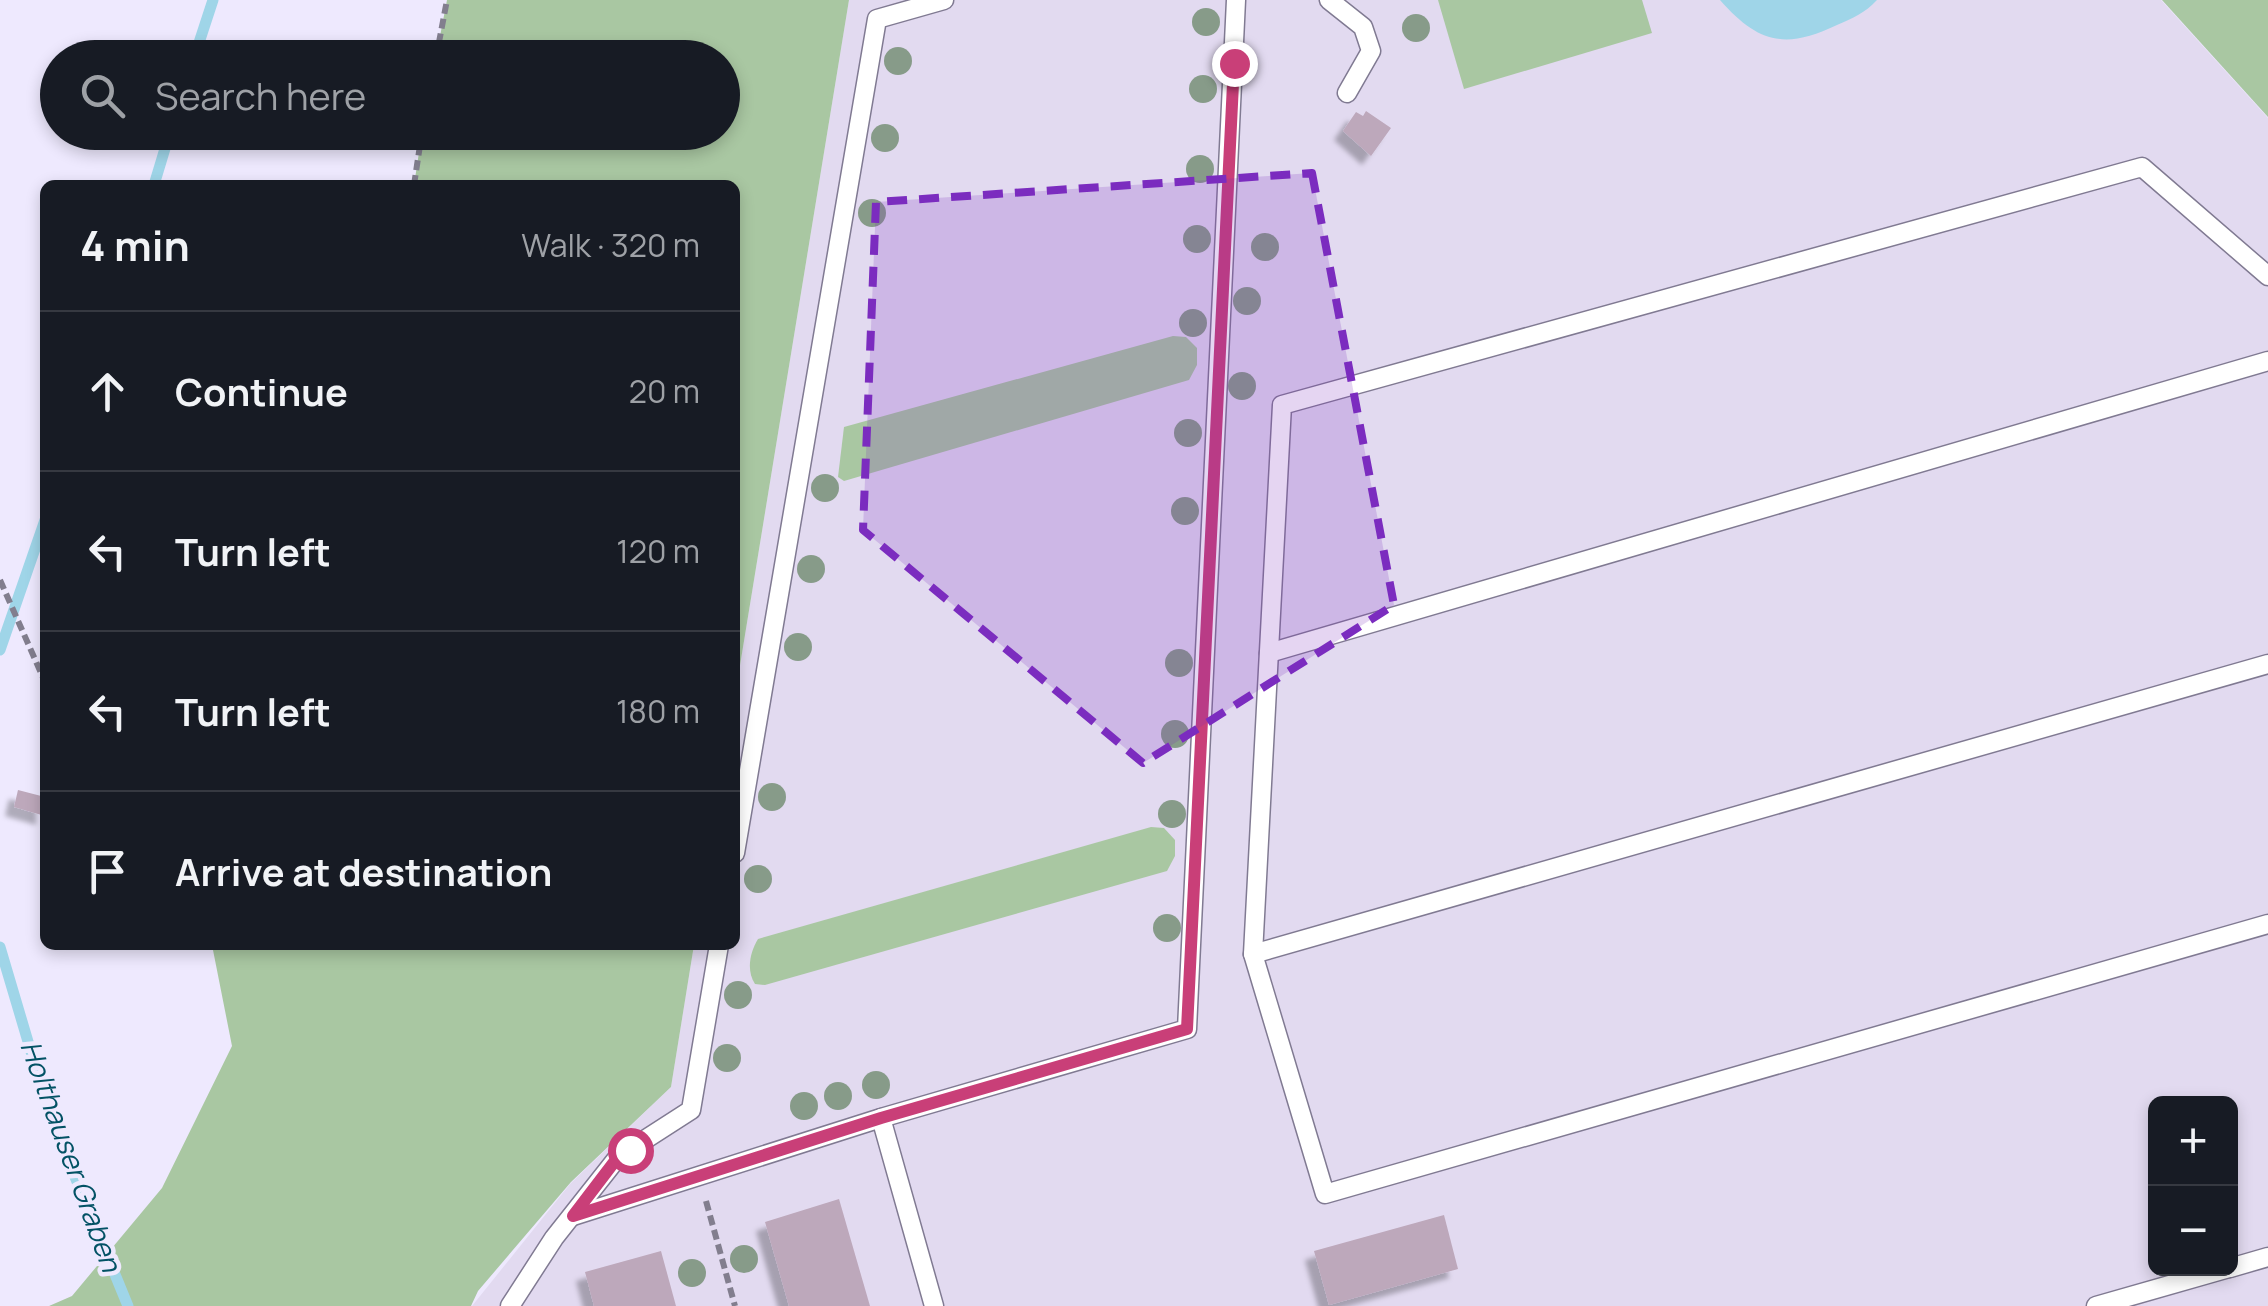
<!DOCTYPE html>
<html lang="en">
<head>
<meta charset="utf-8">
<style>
	body { margin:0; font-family:Manrope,sans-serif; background:#242831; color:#f1f3f6 }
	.controls { position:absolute; right:30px; bottom:30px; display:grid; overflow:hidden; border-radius:15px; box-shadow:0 5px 15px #0003 }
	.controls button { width:90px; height:90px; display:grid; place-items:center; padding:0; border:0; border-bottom:2px solid #363941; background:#171b24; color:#f1f3f6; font:50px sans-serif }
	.stop { position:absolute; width:30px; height:30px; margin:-22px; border:8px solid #c93f78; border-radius:50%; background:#fff }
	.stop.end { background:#c93f78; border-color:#fff; box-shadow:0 2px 10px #0008 }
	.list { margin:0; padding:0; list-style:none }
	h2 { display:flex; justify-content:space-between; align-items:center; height:130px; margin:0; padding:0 40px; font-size:42px }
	h2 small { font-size:32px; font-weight:400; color:#9ea1a6 }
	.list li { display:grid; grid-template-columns:65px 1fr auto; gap:30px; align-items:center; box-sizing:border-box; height:160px; padding:0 40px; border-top:2px solid #363941 }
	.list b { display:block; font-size:38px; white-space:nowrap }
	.list em { font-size:32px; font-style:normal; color:#9ea1a6 }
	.icon { flex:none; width:55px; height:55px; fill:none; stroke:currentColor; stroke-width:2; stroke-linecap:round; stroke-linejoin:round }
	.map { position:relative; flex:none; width:2268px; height:1306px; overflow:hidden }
	.search { position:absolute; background:#171b24; box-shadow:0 5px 15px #0003; left:40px; top:40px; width:700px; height:110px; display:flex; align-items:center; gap:25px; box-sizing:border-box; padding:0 35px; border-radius:55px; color:#9ea1a6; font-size:38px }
	.panel { position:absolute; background:#171b24; box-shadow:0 5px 15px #0003; left:40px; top:180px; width:700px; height:770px; border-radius:15px }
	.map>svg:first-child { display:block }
	.industrial { fill:#e2daf0; fill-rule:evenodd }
	.green { fill:#a9c7a2 }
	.water { fill:#9fd5e8 }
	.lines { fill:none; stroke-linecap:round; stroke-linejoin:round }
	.stream { stroke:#9fd5e8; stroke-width:11 }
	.building { fill:#bda8bb; filter:url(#shadow) }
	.lane-casing { stroke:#807a92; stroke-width:21 }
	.path { stroke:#827e8e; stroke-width:6; stroke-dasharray:10 5; stroke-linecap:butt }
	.lane { stroke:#fff; stroke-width:18 }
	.tree { fill:#879b89 }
	.route { stroke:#c93f78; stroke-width:12 }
	.marked { fill:#7b2cbf; fill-opacity:0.2; stroke:#7b2cbf; stroke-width:8; stroke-dasharray:20 12; stroke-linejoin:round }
	.labels { text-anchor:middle; stroke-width:9; stroke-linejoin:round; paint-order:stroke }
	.water-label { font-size:28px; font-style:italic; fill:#035265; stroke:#eee9fe }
</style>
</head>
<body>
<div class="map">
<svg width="2268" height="1306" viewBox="0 0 2268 1306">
	<defs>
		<filter id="shadow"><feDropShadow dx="-9" dy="9" stdDeviation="2.5" flood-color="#0004"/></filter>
	</defs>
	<rect width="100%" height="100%" fill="#eee9fe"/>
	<path class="industrial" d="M849 0H2161L2268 118V1306H472L570 1184 671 1087 694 945H735V696ZM2156 1104H2230V1268H2156Z"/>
	<g class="green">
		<polygon points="447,0 849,0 735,696 735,185 414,185 422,133 722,132 722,58 436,57"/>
		<polygon points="1438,0 1642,0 1652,33 1464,89"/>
		<polygon points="2162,0 2268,0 2268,117"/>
		<polygon points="1173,336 1186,337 1197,348 1197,365 1189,380 844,481 838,477 844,427"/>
		<path d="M1151 827 1164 828 1175 840V856L1167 871 765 985 755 984C746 970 750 952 758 939Z"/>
		<polygon points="212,945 694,945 671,1087 571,1182 478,1291 471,1306 49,1306 72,1296 162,1188 232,1046"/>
	</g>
	<path class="water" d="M1720 0H1877C1865 13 1853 18 1837 25 1785 50 1758 43 1720 0Z"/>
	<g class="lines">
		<g class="stream">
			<polyline points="194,58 213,0"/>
			<polyline points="154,185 170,132"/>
			<polyline points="0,650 45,520"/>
			<polyline points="0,947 50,1116 128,1306"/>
		</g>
	</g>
	<g class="building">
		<polygon points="1366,111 1391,128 1371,156 1343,131 1356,112 1363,116"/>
		<polygon points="18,790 45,797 45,816 14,807"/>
		<polygon points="839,1199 870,1306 789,1306 765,1222"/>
		<polygon points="1444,1215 1458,1269 1329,1305 1314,1251"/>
		<polygon points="661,1251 676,1306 594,1306 585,1272"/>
	</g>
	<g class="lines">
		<g class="lane-casing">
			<g id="lane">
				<polyline points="1329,0 1363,27 1371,51 1347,93"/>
				<polyline points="2268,276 2142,167 1282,405 1253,954 1325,1194 2268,924"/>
				<polyline points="1269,653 2268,361"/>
				<polyline points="735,853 877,19 944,0"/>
				<polyline points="1253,954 2268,664"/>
				<polyline points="881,1118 934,1306"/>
				<polyline points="573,1216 881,1118 1187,1029 1236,0"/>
				<polyline points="2230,1268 2268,1257"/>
				<polyline points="510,1306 554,1238 618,1157 691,1110 719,945"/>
				<polyline points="2096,1306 2229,1268"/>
			</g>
		</g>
		<g class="path">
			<polyline points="436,58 447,0"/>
			<polyline points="414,185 422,132"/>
			<polyline points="0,580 45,682"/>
			<polyline points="706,1201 735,1306"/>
		</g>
		<use href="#lane" class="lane"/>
	</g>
	<g class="tree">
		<circle cx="1206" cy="22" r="14"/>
		<circle cx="1416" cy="28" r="14"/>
		<circle cx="898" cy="61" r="14"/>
		<circle cx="1203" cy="89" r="14"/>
		<circle cx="885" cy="138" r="14"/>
		<circle cx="1200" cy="169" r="14"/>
		<circle cx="872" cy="213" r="14"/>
		<circle cx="1197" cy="239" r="14"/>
		<circle cx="1265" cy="247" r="14"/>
		<circle cx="1247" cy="301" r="14"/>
		<circle cx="1193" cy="323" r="14"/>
		<circle cx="1242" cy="386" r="14"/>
		<circle cx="1188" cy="433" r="14"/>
		<circle cx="825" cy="488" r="14"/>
		<circle cx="1185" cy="511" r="14"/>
		<circle cx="811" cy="569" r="14"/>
		<circle cx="798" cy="647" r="14"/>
		<circle cx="1179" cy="663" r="14"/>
		<circle cx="1175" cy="734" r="14"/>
		<circle cx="772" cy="797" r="14"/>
		<circle cx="1172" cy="814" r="14"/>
		<circle cx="758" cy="879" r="14"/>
		<circle cx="1167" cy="928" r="14"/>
		<circle cx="738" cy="995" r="14"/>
		<circle cx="727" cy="1058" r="14"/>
		<circle cx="876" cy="1085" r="14"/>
		<circle cx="838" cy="1096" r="14"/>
		<circle cx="804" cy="1106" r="14"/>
		<circle cx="744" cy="1259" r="14"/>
		<circle cx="692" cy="1273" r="14"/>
	</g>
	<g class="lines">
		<polyline class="route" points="630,1150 618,1157 573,1216 881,1118 1187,1029 1234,63"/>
	</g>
	<path class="marked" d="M1312 173 1394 605 1143 763 863 530 876 202Z"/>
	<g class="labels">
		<g class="water-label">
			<text transform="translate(71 1156) rotate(70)" y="10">Holthauser Graben</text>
		</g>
	</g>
</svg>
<div class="controls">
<button>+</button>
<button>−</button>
</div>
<div class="stop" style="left:630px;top:1150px"></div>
<div class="stop end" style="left:1234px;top:63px"></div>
<div class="search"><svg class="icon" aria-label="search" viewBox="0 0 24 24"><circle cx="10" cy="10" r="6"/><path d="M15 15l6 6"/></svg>Search here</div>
<section class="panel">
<h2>4 min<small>Walk · 320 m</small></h2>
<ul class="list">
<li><svg class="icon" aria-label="ahead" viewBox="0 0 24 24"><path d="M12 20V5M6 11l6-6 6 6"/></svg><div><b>Continue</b></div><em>20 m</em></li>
<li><svg class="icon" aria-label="left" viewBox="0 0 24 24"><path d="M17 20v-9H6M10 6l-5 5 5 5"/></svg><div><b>Turn left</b></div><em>120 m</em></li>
<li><svg class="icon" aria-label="left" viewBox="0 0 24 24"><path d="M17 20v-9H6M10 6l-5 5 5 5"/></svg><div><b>Turn left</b></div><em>180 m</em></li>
<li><svg class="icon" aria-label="arrive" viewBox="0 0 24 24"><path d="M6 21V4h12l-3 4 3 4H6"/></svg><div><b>Arrive at destination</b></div></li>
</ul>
</section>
</div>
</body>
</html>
